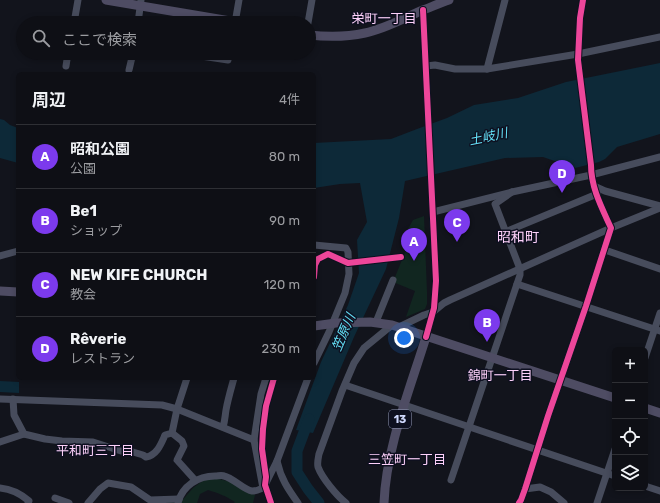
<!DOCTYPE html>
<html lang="ja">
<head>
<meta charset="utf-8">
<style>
	body { margin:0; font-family:Rubik,"Noto Sans JP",sans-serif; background:#17181e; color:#f1f3f6 }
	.controls { position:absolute; right:12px; bottom:12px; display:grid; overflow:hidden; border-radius:6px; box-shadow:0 2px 6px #0003 }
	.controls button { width:36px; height:36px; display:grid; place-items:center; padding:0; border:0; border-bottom:1px solid #2e2f34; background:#0e0f15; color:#f1f3f6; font:20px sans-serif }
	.you { position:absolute; left:404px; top:338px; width:14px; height:14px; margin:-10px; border:3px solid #fff; border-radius:50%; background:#1a73e8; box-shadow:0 0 0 6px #1a73e833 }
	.badge { display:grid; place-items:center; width:26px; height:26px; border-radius:50%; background:#7c3aed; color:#fff; font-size:13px; font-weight:700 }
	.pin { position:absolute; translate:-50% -33px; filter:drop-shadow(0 1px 2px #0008) }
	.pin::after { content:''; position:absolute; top:21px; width:14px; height:12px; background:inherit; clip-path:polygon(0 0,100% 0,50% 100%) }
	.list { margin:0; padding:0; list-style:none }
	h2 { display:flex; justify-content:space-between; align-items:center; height:52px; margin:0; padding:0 16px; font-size:17px }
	h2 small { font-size:13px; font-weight:400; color:#9b9ca0 }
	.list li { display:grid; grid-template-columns:26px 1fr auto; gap:12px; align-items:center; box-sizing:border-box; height:64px; padding:0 16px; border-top:1px solid #2e2f34 }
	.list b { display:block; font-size:15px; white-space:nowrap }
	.list p { margin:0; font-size:13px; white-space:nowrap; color:#9b9ca0 }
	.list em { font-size:13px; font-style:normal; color:#9b9ca0 }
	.icon { flex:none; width:22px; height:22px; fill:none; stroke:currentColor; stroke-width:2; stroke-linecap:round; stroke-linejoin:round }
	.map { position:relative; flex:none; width:660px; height:503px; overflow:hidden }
	.search { position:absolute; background:#0e0f15; box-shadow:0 2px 6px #0003; left:16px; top:16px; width:300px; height:44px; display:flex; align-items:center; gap:10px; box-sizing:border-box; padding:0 14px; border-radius:22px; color:#9b9ca0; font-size:15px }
	.panel { position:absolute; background:#0e0f15; box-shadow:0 2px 6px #0003; left:16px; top:72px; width:300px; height:308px; border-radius:6px }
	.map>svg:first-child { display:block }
	.green { fill:#112620 }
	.water { fill:#0d2938 }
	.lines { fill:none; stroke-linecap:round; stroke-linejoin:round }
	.river { stroke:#0d2938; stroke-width:11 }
	.minor { stroke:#474c5c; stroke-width:7 }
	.major { stroke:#4e4c63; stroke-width:9 }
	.cycleway-casing { stroke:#0e1020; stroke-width:8 }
	.cycleway { stroke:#ed469a; stroke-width:6 }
	.labels { text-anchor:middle; stroke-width:3; stroke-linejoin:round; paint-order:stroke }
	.shield { fill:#0e1020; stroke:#959cbb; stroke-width:1 }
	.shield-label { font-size:11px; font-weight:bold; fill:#cfd8fd }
	.neighbourhood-label { font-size:13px; fill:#fdd1fa; stroke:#0e1020 }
	.water-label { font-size:13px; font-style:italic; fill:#63e0f7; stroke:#0e1020 }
	.quarter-label { font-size:14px; fill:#fdd1fa; stroke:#0e1020 }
</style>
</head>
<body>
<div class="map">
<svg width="660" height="503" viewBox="0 0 660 503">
	<rect width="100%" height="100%" fill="#12141c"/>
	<g class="green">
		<polygon points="424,216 427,292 427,304 425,309 406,317 415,291 393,282 406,250 406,235 408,229 413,220"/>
		<path d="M215 478 235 483 246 492 255 495 253 503H234L235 502C226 496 218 493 208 490L200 494 197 503H166L170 502 180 503 193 488 204 480Z"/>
	</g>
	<g class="water">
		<polygon points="660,63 660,134 617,147 605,159 599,162 575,168 573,166 569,166 543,157 505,158 405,181 399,218 386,269 354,337 313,433 296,430 321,362 348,305 359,273 357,240 367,222 360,183 340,184 314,188 314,143 391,139 417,129 447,118 474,105 518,98 566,82"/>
		<polygon points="0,119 4,120 10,125 18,128 18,163 0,158"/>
		<polygon points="0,381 19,382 19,393 0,392"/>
	</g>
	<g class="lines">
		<polyline class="river" points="309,419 297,451 297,472 308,489 319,503"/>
		<g class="minor">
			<polyline points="423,10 436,281 434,308 426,337"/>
			<polyline points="74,23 78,0"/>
			<polyline points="138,23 141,0"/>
			<polyline points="235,23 239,0"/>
			<polyline points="308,23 312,0"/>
			<polyline points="181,53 228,60 229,53"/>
			<polyline points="66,66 68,53"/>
			<polyline points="426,66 435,65 455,69 487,69 578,54 660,37"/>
			<polyline points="487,69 505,0"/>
			<polyline points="129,70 133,53"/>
			<polyline points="594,186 605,191 660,206"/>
			<polyline points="433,212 512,192 591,175 660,157"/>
			<polyline points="505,232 597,194"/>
			<polyline points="314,245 346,248 348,252 349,274 345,293 329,332 314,363"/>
			<polyline points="605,250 660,269"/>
			<polyline points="0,256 18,251"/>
			<polyline points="517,284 660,331"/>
			<polyline points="376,322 393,280"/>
			<polyline points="399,327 424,315 433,312 444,303 450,300 611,228 660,208"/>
			<polyline points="645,358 660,313"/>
			<polyline points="345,385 615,476"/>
			<polyline points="0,399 162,405 177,409 254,440"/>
			<path d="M13 399 14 415 24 434 45 439 62 441 93 442 121 451 133 452 143 455 146 457C157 455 161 444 165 435L172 433 177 409 187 378"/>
			<path d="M223 427C225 421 225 416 226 410 228 399 231 389 234 378"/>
			<polyline points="172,433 182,441 184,446 177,460 195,480"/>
			<polyline points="0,442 24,434"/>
			<polyline points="451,480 520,275 520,269 495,204 512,192"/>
			<polyline points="645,486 660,491"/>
			<path d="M0 488C11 489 21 494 29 501L28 503"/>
			<polyline points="263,488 254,440 261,394 266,378"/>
			<polyline points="525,489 540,487 551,492 564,503"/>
			<polyline points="55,498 69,503"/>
			<polyline points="88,503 100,489 108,483 131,487 150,500 179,499"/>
			<path d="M178 503C182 486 198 476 215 476 218 476 222 475 224 476 233 478 244 490 252 491 258 491 262 489 265 485L277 461"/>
			<path d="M298 503C288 489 281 479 277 461L308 378"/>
			<path d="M346 503C337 496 322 478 318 467 317 463 318 459 319 454L342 391 354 363 364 348 392 325"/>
			<path d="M519 503 521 500 525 489 548 416 586 306 611 228C602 208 591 188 591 165L578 60 580 18 583 0"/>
			<polyline points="597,503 615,449"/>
		</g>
		<g class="major">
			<polyline points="106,0 242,23"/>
			<path d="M309 35C327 37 347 37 365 33 385 29 404 18 423 10 431 7 440 3 449 0"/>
			<polyline points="0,291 18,292"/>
			<polyline points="314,326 336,323 370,322 392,325 615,398"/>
			<polyline points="645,408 660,413"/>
			<path d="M384 503C386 448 410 389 426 337"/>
		</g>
		<g class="cycleway-casing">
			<g id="cycleway">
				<polyline points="423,10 436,281 434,308 426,337"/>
				<polyline points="314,277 315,265 318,259 328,254 348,263 401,257"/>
				<polyline points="271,503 265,485 266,477 262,449 263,429 266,406 274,378"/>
				<path d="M519 503 521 500 525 489 548 416 586 306 611 228C602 208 591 188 591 165L578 60 580 18 583 0"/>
			</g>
		</g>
		<use href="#cycleway" class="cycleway"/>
	</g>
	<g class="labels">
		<rect class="shield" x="389" y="410" width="22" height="18" rx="3"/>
		<g class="shield-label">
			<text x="400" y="423">13</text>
		</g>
		<g class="neighbourhood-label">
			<text x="384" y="23">栄町一丁目</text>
			<text x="500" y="380">錦町一丁目</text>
			<text x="95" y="455">平和町三丁目</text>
			<text x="407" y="464">三笠町一丁目</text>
		</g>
		<g class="water-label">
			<text transform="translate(488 136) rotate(-12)" y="5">土岐川</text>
			<text transform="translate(343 332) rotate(-67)" y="5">笠原川</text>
		</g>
		<g class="quarter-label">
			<text x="518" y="242">昭和町</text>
		</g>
	</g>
</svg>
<div class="controls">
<button>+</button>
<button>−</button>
<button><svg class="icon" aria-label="locate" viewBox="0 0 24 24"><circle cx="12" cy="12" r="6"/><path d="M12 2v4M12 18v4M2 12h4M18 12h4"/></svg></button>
<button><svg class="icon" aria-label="layers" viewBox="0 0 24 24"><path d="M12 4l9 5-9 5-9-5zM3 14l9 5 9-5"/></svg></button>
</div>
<div class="you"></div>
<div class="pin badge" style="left:414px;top:261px">A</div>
<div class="pin badge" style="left:487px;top:342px">B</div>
<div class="pin badge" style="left:457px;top:242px">C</div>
<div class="pin badge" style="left:562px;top:193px">D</div>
<div class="search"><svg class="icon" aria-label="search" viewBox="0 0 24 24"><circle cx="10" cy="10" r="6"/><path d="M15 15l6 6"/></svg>ここで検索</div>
<section class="panel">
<h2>周辺<small>4件</small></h2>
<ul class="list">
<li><span class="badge">A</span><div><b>昭和公園</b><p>公園</p></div><em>80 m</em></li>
<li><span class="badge">B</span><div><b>Be1</b><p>ショップ</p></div><em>90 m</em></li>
<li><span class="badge">C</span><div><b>NEW KIFE CHURCH</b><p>教会</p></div><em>120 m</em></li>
<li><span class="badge">D</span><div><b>Rêverie</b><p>レストラン</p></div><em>230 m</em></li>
</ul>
</section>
</div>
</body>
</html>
